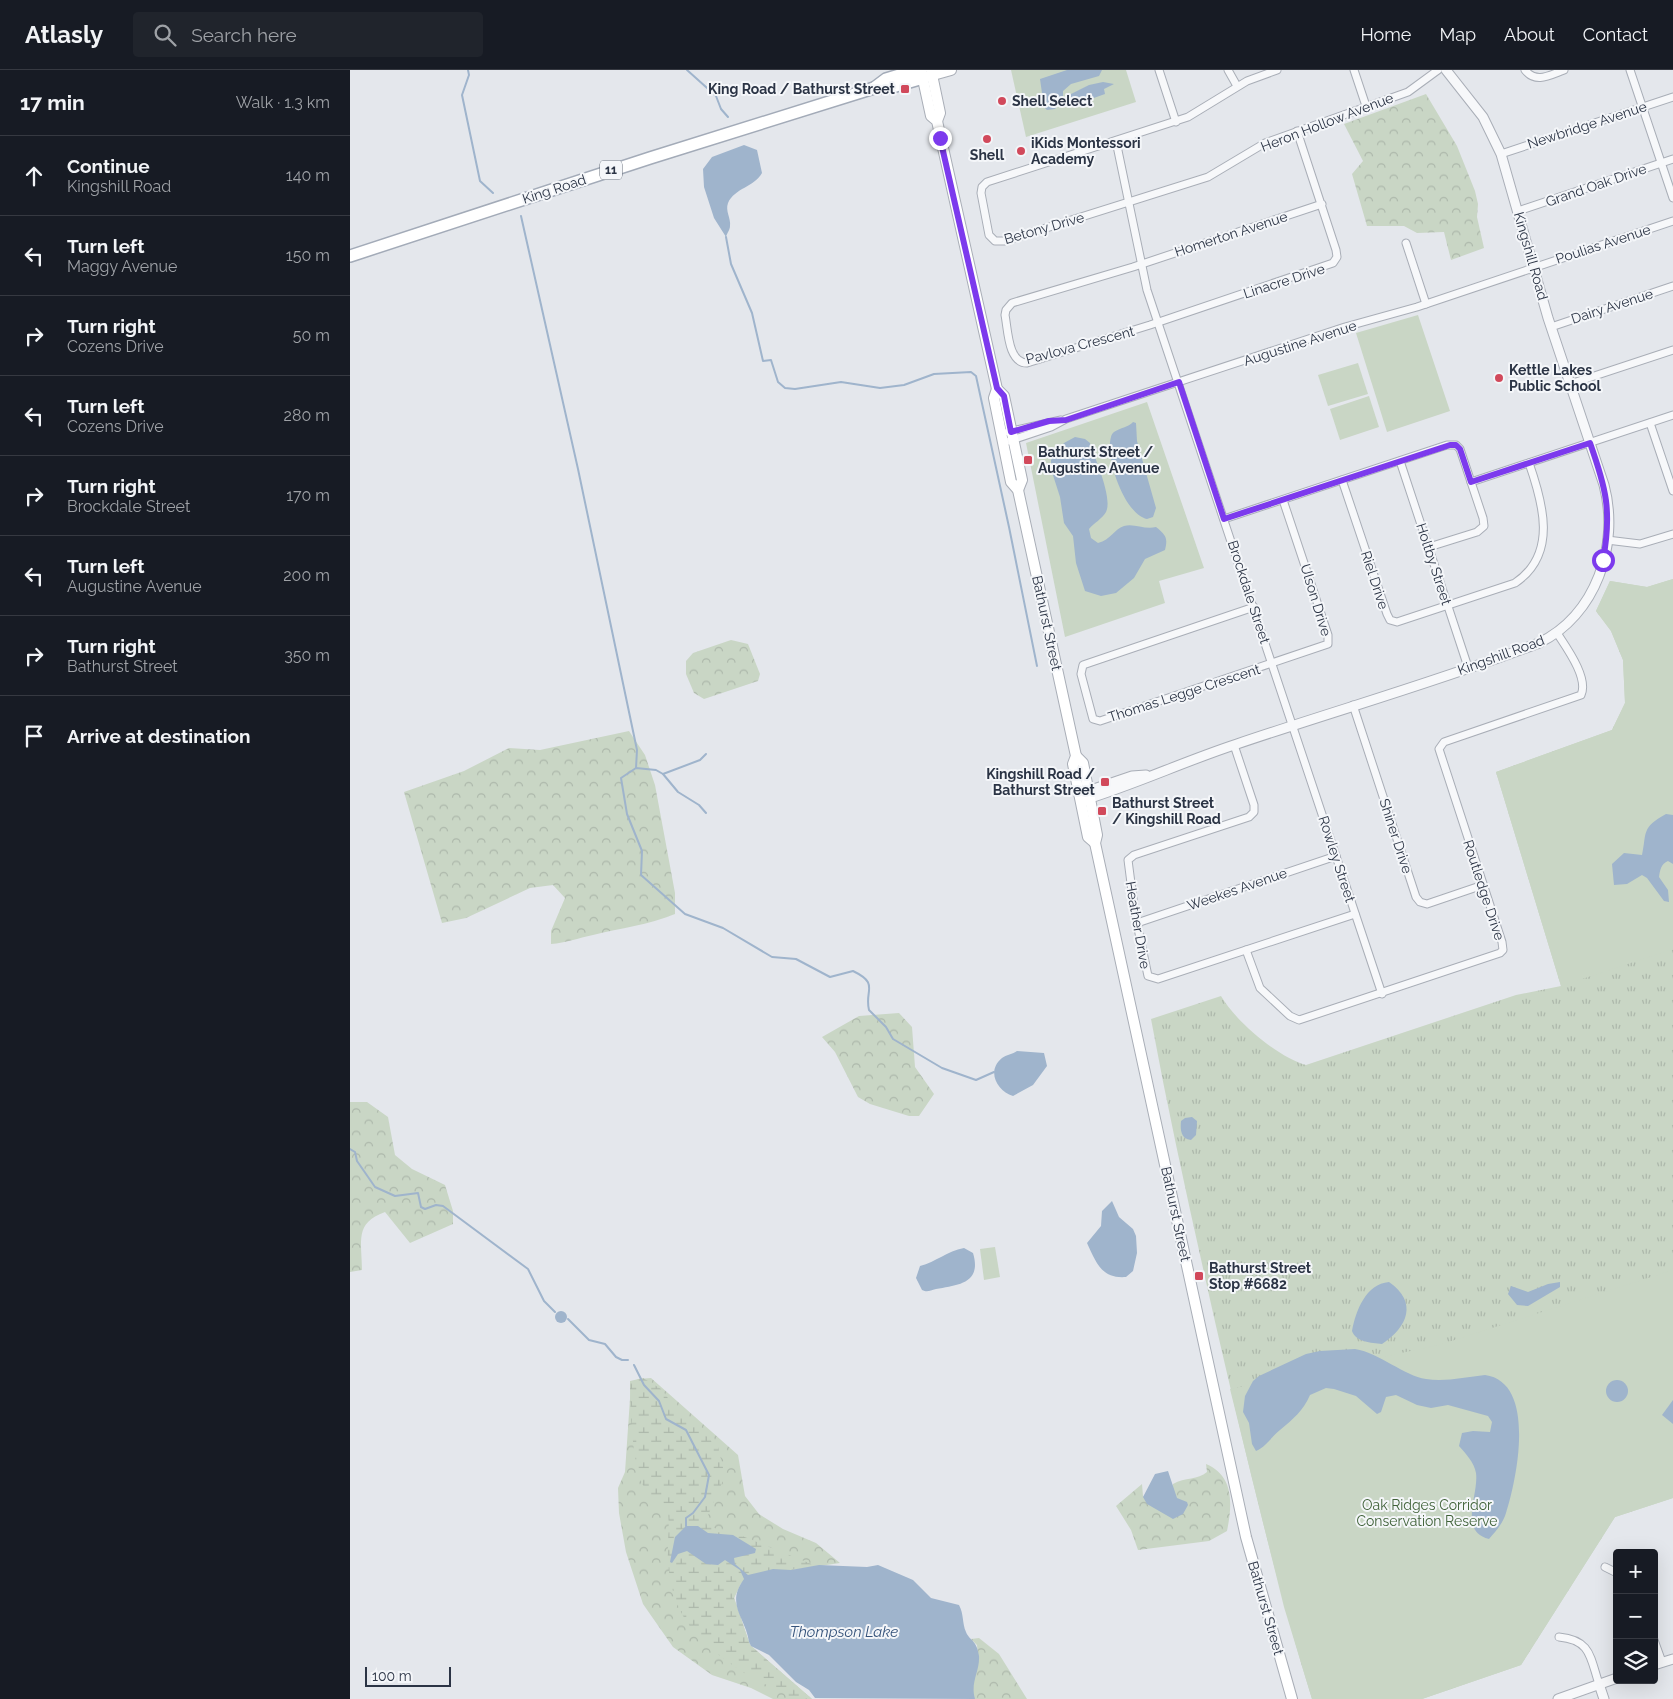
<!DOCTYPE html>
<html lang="en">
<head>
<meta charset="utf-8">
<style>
	body { margin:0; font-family:Raleway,sans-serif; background:#20242c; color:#f1f3f6 }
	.controls { position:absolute; right:15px; bottom:15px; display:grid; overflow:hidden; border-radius:5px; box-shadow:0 5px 20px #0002 }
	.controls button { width:45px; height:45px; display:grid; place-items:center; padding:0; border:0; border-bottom:1px solid #363941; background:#171b24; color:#f1f3f6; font:25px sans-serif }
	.scale { position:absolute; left:15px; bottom:12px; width:86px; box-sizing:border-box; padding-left:5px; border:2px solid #2b3445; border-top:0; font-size:14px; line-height:18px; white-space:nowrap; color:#2b3445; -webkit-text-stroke:4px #f4f6f9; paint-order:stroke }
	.stop { position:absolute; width:15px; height:15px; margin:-11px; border:4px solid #7c3aed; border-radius:50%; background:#fff }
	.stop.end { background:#7c3aed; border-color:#fff; box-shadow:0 1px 5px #0008 }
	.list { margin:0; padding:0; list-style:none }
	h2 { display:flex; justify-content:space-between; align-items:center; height:65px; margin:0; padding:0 20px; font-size:21px }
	h2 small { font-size:16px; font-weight:400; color:#9ea1a6 }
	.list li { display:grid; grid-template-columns:32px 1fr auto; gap:15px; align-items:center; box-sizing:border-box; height:80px; padding:0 20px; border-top:1px solid #363941 }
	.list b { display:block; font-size:19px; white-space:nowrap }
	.list p { margin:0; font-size:16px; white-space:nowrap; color:#9ea1a6 }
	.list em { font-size:16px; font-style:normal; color:#9ea1a6 }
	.icon { flex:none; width:28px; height:28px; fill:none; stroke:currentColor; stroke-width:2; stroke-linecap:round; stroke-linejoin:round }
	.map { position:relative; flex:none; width:1323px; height:1629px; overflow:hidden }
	header { display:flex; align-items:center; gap:30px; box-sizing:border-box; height:70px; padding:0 25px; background:#171b24; border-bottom:1px solid #363941 }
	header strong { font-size:24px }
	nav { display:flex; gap:28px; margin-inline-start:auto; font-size:18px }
	.search { width:350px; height:45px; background:#20242c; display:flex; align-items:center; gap:12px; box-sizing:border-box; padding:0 18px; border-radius:5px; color:#9ea1a6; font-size:19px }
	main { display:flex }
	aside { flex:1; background:#171b24 }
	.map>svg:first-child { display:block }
	.grass { fill:url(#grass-tufts) }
	.forest { fill:url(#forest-crowns) }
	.wetland { fill:url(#wetland-marsh) }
	.park { fill:#c9d6c5 }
	.water { fill:#9fb4cc }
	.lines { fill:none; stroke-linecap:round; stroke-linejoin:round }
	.stream { stroke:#9fb4cc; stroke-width:2 }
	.minor-casing { stroke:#a9aeb7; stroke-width:9 }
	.tertiary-casing { stroke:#a9aeb7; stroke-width:11 }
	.secondary-casing { stroke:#a9aeb7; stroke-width:12 }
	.primary-casing { stroke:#a3abb8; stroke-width:14 }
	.minor { stroke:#f7f8fa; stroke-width:7 }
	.tertiary { stroke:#f7f8fa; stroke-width:9 }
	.secondary { stroke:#fff; stroke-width:10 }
	.primary { stroke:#fff; stroke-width:11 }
	.route { stroke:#7c3aed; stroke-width:6 }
	.poi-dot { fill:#d1495b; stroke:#f4f6f9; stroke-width:2 }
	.labels { text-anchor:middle; stroke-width:4; stroke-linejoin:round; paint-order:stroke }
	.shield { fill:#f4f6f9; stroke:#676e7b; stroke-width:1 }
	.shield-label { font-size:12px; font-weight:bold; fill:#2b3445 }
	.poi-label { font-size:14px; font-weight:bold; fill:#2b3445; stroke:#f4f6f9; text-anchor:start }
	.street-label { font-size:14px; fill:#2b3445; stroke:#f4f6f9 }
	.park-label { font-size:14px; fill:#3f6138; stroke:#f4f6f9 }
	.water-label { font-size:15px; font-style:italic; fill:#34527a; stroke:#f4f6f9 }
</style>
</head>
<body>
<header>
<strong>Atlasly</strong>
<div class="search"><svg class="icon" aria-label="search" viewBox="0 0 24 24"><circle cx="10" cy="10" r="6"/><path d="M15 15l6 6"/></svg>Search here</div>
<nav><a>Home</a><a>Map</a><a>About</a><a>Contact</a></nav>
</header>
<main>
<aside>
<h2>17 min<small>Walk · 1.3 km</small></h2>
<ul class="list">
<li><svg class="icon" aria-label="ahead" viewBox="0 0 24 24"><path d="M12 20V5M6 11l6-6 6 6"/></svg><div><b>Continue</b><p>Kingshill Road</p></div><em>140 m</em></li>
<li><svg class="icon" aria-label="left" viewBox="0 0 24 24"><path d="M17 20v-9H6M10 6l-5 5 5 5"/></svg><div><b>Turn left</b><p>Maggy Avenue</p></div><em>150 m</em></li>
<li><svg class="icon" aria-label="right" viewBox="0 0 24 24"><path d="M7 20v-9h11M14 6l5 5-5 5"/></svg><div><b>Turn right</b><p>Cozens Drive</p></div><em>50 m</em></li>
<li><svg class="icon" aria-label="left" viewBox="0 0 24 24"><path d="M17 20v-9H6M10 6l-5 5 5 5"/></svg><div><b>Turn left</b><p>Cozens Drive</p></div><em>280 m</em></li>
<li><svg class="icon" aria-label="right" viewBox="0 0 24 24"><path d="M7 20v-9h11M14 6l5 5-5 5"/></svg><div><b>Turn right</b><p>Brockdale Street</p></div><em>170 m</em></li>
<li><svg class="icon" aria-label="left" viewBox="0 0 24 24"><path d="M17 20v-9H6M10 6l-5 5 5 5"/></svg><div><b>Turn left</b><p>Augustine Avenue</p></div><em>200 m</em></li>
<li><svg class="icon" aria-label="right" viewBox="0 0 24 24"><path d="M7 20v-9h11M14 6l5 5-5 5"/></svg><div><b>Turn right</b><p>Bathurst Street</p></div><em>350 m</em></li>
<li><svg class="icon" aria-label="arrive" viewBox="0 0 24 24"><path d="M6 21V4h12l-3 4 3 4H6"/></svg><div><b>Arrive at destination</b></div></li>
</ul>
</aside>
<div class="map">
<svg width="1323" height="1629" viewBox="0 0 1323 1629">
	<defs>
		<pattern id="grass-tufts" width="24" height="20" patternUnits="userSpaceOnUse" patternTransform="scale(1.25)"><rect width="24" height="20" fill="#c9d6c5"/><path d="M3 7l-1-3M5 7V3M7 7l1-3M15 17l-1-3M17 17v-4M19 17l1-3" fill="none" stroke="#adb8ab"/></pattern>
		<pattern id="forest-crowns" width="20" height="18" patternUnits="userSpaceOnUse" patternTransform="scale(1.25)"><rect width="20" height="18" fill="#c9d6c5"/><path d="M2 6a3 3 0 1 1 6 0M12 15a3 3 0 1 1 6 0" fill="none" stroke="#adb8ab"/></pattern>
		<pattern id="wetland-marsh" width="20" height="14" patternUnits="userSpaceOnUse" patternTransform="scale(1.25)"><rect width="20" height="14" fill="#c9d6c5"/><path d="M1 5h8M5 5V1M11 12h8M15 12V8" fill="none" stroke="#adb8ab"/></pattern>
	</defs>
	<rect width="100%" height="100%" fill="#e4e7ec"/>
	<path class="grass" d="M1323 509V1428L1265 1447 1171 1595 1072 1629H962C924 1506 895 1381 866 1256 843 1154 820 1052 801 949L871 926C886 952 928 987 956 995L1166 925 1211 916 1146 702 1262 660 1275 633 1273 590 1261 561 1246 541 1260 511 1297 517Z"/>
	<g class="forest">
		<polygon points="1076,24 1107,76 1125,121 1128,134 1127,147 1134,178 1101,190 1094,162 1067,163 1054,156 1017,156 1002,104 1013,91 994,54"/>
		<polygon points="381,570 398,574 410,604 408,611 354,629 344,623 336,604 336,591 343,583"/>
		<path d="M279 661 295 685 305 715 325 823V844C298 855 271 858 243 865 228 868 216 873 201 874V861L215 828 203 815 180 818 116 848 92 853 54 722 114 701 159 678 190 680Z"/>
		<polygon points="549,943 562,957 565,997 584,1024 569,1046 559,1046 520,1034 508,1027 485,982 472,967 509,946"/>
		<path d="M0 1032H17L38 1047 45 1085 62 1099 95 1115 103 1141V1154L60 1173 35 1142C4 1153 12 1171 12 1200L0 1202Z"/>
		<polygon points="301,1308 388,1385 395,1426 409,1444 433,1459 466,1473 490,1493 409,1505 391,1513 384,1528 400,1575 462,1629 423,1629 401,1618 362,1605 323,1577 293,1534 276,1482 269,1443 268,1418 275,1402 281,1314 288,1309"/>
		<path d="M856 1394C885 1406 882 1436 877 1461L859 1471 788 1480 781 1460 766 1436 792 1414 793 1426 796 1429 822 1419 823 1414C835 1407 848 1410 857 1402Z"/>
		<polygon points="629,1568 649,1584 677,1629 623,1629 620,1607 628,1586 627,1575 621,1569"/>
	</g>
	<path class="wetland" d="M293 1308 311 1319 324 1336 368 1377 375 1406 356 1450 357 1456 392 1466 464 1495 409 1505 391 1513 384 1528 400 1575 462 1629H442C429 1617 413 1615 399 1606 351 1575 322 1550 318 1491 317 1474 320 1458 318 1441 309 1435 300 1427 294 1417 282 1398 280 1335 280 1311Z"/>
	<g class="park">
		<polygon points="661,0 776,0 786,32 676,67"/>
		<polygon points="1068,245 1100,341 1037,362 1006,263"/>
		<polygon points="1008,293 1018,324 978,336 968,305"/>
		<polygon points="1019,326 1029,357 990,370 980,339"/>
		<polygon points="797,332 854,498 809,511 815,533 715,567 676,373"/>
		<polygon points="1323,509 1323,879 1211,916 1146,702 1262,660 1275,633 1273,590 1261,561 1246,541 1260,511 1297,517"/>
		<polygon points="645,1177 650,1207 634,1210 630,1179"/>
		<polygon points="1323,1200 1323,1428 1265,1447 1171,1595 1072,1629 962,1629 934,1537 880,1319 1089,1275"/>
	</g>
	<g class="water">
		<polygon points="717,0 752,0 749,6 721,14 713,21 713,30 705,39 697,40 694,37 690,9"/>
		<polygon points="753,12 764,14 754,19 755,24 724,35 719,35 715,27 739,15"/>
		<path d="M394 75 407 80 412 103C404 117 385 118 378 133 375 141 381 148 380 156 380 160 377 163 376 167L364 148 354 117 353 99 362 87Z"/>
		<path d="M783 352 786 353 787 371 806 438 803 447 797 449C774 444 755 387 761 367 763 358 777 359 783 352Z"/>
		<path d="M725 367 735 369 740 373C745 389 763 428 756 442 752 449 744 453 739 459L741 468 748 473C761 470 764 459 774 456 784 453 795 460 806 457 816 465 818 468 815 480L795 489 784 508 766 523 751 526 735 521 726 493 723 466 714 453 710 427 701 399V390L714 373Z"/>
		<path d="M1316 744 1323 745V794L1318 791C1311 794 1310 800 1309 807L1318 820 1319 832 1314 831 1297 808 1292 805 1277 814 1264 815 1262 794 1274 783 1292 785C1297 762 1291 758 1316 744Z"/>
		<path d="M667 981 694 983 697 996 683 1015 663 1026C647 1021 636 1001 652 988 656 985 663 984 667 981Z"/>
		<path d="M842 1047 847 1051 846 1065 841 1070C831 1069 830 1060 831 1051L835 1048Z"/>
		<path d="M762 1131 769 1147 783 1159 786 1166 787 1183 783 1201 776 1207C751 1209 746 1192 737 1173L751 1156 752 1141Z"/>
		<path d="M614 1178 623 1183C632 1213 609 1215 586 1219 580 1220 578 1223 572 1220L566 1208 570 1196C586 1192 597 1181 614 1178Z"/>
		<path d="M1039 1212C1068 1232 1058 1257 1032 1274 1021 1273 1006 1272 1002 1261 1006 1240 1016 1214 1039 1212Z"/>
		<polygon points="1210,1212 1210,1217 1178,1236 1167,1235 1158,1224 1161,1216 1178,1222 1198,1214"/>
		<circle cx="211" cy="1247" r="6"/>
		<path d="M1005 1279C1030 1283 1054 1306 1076 1309 1095 1312 1116 1307 1135 1305 1187 1312 1167 1409 1156 1443 1153 1453 1146 1461 1139 1469 1108 1461 1129 1425 1126 1403 1124 1392 1116 1384 1109 1376L1112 1363 1123 1361 1140 1362 1142 1352 1138 1346 1098 1335 1081 1338 1067 1335 1046 1325 1036 1327 1031 1342 1027 1344 1006 1326 984 1319 976 1318 960 1325C953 1341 943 1349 930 1360 920 1368 917 1376 906 1381L902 1374 899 1353 893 1342 895 1326 903 1311 909 1306 956 1284 970 1281Z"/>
		<circle cx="1267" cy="1321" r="11"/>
		<polygon points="1323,1330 1323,1354 1312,1345"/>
		<polygon points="818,1401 827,1428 837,1432 838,1435 833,1444 823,1449 797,1434 793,1427 805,1404"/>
		<path d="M336 1456H348L358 1463 383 1465 406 1479 405 1483 384 1488 385 1494 398 1505 423 1499 441 1500 469 1495 517 1497 528 1495 563 1510 581 1528 609 1535C614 1544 612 1553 616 1562 619 1570 627 1570 629 1586 630 1601 620 1612 625 1629L465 1628 459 1620 446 1612 419 1585 401 1576 399 1572C396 1548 375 1535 394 1509L390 1500 375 1490 368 1495 356 1494 337 1481 328 1484 322 1493 320 1492 325 1467Z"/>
	</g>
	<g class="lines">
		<g class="stream">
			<polyline points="118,0 119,5 112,25 130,111 143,123"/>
			<polyline points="337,0 366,26 371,39 378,47"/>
			<polyline points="171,146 228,399 287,680 286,698"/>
			<polyline points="376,167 381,194 402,243 413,291 421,290 428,312 435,318 445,319 491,312 530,318 554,315 584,304 621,302 626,306 659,457 687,596"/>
			<polyline points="313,704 350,690 356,684"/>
			<path d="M356 743 349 735 328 722 313 704 306 700 286 698 271 708 277 744 292 781 291 805 335 844 373 858 422 887 446 889 480 907 503 901C530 914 514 920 519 940L536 957 543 969 592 998 626 1010 644 1002"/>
			<polyline points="0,1079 5,1082 7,1091 25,1117 45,1126 68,1123 71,1137 75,1139 86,1135 93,1136 178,1199 194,1231 205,1242"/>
			<polyline points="218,1249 239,1270 255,1274 266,1287 272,1290 278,1290"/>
			<polyline points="284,1295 294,1315 309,1331 316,1349 336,1360 359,1405 355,1427 343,1443 336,1448 336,1456"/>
		</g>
		<g class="minor-casing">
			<g id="minor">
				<polyline points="809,0 826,52"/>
				<polyline points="878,0 887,16"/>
				<polyline points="927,0 897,11 838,47 637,112 632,117 631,123 639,165 645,171 655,171 858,107 915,73 1058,22 1088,0"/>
				<polyline points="1004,0 1016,36"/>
				<path d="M1175 0C1186 14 1200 5 1214 0"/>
				<polyline points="1280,0 1323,128"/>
				<path d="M947 61 986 180 987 187 983 193 800 255 677 293C658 293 658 260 655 245L656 240 662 233 783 197 972 134"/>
				<polyline points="766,71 797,220 1032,924"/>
				<polyline points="1151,84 1323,27"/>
				<polyline points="1168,141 1323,89"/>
				<polyline points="1056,173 1076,234"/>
				<polyline points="1201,257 1323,216"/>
				<polyline points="1220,314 1323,280"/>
				<polyline points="1300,353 1323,421"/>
				<polyline points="658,362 711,350"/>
				<polyline points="659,371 701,357 716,349 995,257 1067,237 1323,151"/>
				<polyline points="1050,391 1118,597"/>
				<path d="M992 410 1037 544 1040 550 1047 552 1165 513C1208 484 1193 433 1179 393"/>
				<polyline points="1121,412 1323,345"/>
				<polyline points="874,449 1097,375 1106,375 1110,379 1133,448 1134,456 1127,462 1079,477"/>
				<polyline points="1257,470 1290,474 1323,464"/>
				<polyline points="904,537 733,595 731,604 743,649 750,651 978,574 978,565 933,430"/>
				<polyline points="1003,635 1066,827 1070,832 1077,834 1133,815"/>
				<polyline points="884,675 904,735 904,742 899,747 784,785 778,790 785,844 798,906 808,909 1005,844"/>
				<polyline points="787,853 986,786"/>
				<path d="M896 880 910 918 940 946 949 950 1150 883 1153 880 1152 872 1089 679 1094 672 1231 625C1239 608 1216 577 1207 563"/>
				<polyline points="1255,1497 1267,1503"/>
				<path d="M1209 1567C1241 1570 1240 1587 1249 1614"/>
				<polyline points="1304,1570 1312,1592"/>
			</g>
		</g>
		<g class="tertiary-casing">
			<g id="tertiary">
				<polyline points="732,723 782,706 796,705"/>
				<path d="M734 730C786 714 835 691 887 674 987 640 1090 611 1189 573 1246 545 1270 475 1254 415L1198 248 1151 84 1133 47 1096 0"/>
				<polyline points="1304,1595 1323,1589"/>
				<polyline points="1249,1614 1254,1629"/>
				<polyline points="1208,1629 1267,1608"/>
			</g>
		</g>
		<g class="secondary-casing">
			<g id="secondary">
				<polyline points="571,0 581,46 587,51 647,319 654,326 672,410 668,420"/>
				<polyline points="581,0 590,43 587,51"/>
				<polyline points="576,7 601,0"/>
				<polyline points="647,319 644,328 661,412 668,420 726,686 723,694 738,767 745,773"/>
				<polyline points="726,686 733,693 747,765 745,773 896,1467 942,1629"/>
			</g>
		</g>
		<g class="primary-casing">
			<g id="primary">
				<polyline points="524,18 536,9 566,0"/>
				<polyline points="0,186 300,88 524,18 539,18 573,8"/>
			</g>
		</g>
		<use href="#minor" class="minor"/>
		<use href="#tertiary" class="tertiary"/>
		<use href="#secondary" class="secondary"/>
		<use href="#primary" class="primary"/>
	</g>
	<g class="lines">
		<path class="route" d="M590 68 647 318 654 326 661 362 699 351 716 350 829 312 874 449 1100 375H1106L1110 379 1121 412 1240 373C1256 418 1262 441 1253 490"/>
	</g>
	<g class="poi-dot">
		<rect x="550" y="14" width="10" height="10" rx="2.5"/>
		<circle cx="652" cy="31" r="5"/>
		<circle cx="637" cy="69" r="5"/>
		<circle cx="671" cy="81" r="5"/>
		<circle cx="1149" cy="308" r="5"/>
		<rect x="673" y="385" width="10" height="10" rx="2.5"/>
		<rect x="750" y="707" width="10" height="10" rx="2.5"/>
		<rect x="747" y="736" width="10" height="10" rx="2.5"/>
		<rect x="844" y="1201" width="10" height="10" rx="2.5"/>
	</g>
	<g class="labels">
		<rect class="shield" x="250" y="90.5" width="22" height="19" rx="4"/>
		<g class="shield-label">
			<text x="261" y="104">11</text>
		</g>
		<g class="poi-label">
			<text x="545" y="24" text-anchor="end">King Road / Bathurst Street</text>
			<text x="662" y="36">Shell Select</text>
			<text x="681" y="78">iKids Montessori<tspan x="681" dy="16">Academy</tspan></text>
			<text x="637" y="90" text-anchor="middle">Shell</text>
			<text x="1159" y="305">Kettle Lakes<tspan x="1159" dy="16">Public School</tspan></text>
			<text x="688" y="387">Bathurst Street /<tspan x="688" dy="16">Augustine Avenue</tspan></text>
			<text x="745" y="709" text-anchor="end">Kingshill Road /<tspan x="745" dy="16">Bathurst Street</tspan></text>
			<text x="762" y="738">Bathurst Street<tspan x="762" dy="16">/ Kingshill Road</tspan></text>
			<text x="859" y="1203">Bathurst Street<tspan x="859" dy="16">Stop #6682</tspan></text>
		</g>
		<g class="street-label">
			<text transform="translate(977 52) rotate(-21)" y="5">Heron Hollow Avenue</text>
			<text transform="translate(1237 55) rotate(-18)" y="5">Newbridge Avenue</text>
			<text transform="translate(1246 115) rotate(-19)" y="5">Grand Oak Drive</text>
			<text transform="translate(204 119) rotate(-18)" y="5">King Road</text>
			<text transform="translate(694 158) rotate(-16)" y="5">Betony Drive</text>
			<text transform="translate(881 164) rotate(-18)" y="5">Homerton Avenue</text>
			<text transform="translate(1253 174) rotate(-18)" y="5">Poulias Avenue</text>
			<text transform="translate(1181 186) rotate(74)" y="5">Kingshill Road</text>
			<text transform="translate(934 211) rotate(-18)" y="5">Linacre Drive</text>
			<text transform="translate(1262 236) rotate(-18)" y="5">Dairy Avenue</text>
			<text transform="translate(950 273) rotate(-18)" y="5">Augustine Avenue</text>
			<text transform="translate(730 275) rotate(-15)" y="5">Pavlova Crescent</text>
			<text transform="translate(1084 494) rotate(72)" y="5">Holtby Street</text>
			<text transform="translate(1025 510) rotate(72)" y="5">Riel Drive</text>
			<text transform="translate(899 522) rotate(72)" y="5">Brockdale Street</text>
			<text transform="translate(966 530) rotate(73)" y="5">Ulson Drive</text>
			<text transform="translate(697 553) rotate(78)" y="5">Bathurst Street</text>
			<text transform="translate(1151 585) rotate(-20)" y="5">Kingshill Road</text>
			<text transform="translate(834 623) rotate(-18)" y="5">Thomas Legge Crescent</text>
			<text transform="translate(1046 766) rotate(72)" y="5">Shiner Drive</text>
			<text transform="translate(987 789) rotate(72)" y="5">Rowley Street</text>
			<text transform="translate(887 819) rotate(-19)" y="5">Weekes Avenue</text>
			<text transform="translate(1134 820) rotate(72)" y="5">Routledge Drive</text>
			<text transform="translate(788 855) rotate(80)" y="5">Heather Drive</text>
			<text transform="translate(826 1144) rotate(78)" y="5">Bathurst Street</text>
			<text transform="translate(916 1538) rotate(74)" y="5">Bathurst Street</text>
		</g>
		<g class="park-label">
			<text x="1077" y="1440">Oak Ridges Corridor<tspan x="1077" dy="16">Conservation Reserve</tspan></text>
		</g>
		<g class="water-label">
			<text x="494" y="1567">Thompson Lake</text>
		</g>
	</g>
</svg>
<div class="controls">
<button>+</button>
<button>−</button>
<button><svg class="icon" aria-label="layers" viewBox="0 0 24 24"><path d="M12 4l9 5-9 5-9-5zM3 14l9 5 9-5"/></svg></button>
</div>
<div class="scale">100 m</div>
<div class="stop" style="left:1253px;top:490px"></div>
<div class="stop end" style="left:590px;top:68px"></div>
</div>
</main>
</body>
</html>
